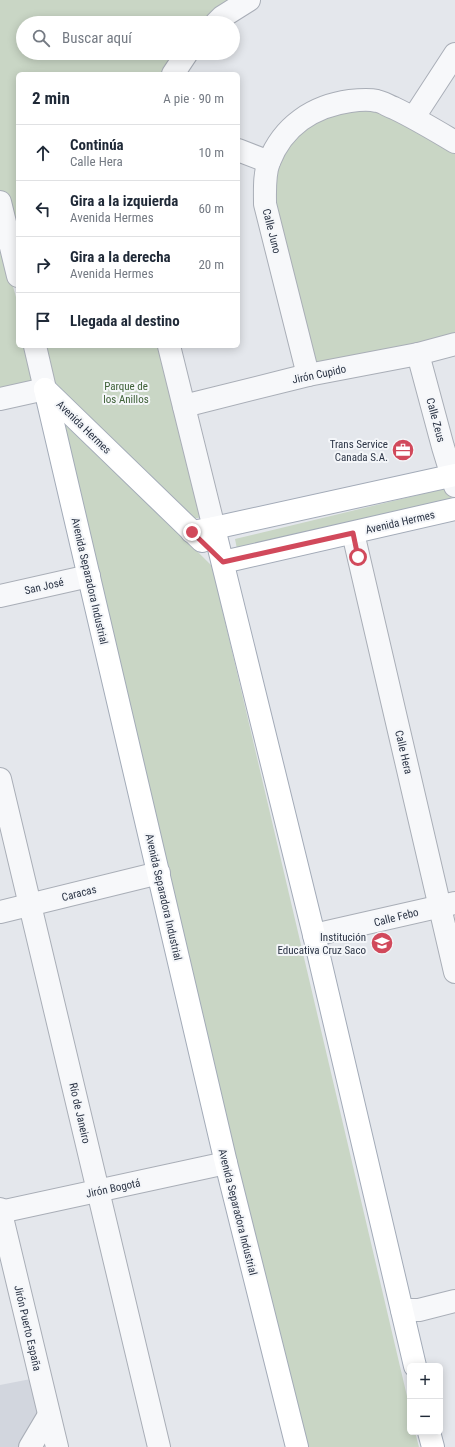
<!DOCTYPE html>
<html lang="es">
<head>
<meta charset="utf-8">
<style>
	body { margin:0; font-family:"Roboto Condensed",sans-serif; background:#f2f2f3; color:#1f2937 }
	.controls { position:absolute; right:12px; bottom:12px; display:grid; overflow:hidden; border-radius:6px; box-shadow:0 2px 10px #0003 }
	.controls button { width:36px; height:36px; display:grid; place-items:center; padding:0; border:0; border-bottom:1px solid #e0e1e3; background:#fff; color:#1f2937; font:20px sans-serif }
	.stop { position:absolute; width:12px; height:12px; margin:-9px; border:3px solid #d1495b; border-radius:50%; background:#fff }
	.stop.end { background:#d1495b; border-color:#fff; box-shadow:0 1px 4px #0008 }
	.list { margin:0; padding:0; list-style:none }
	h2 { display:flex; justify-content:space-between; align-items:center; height:52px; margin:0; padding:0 16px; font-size:17px }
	h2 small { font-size:13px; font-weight:400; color:#747a83 }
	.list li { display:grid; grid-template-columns:26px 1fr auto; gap:12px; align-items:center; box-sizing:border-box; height:56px; padding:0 16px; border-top:1px solid #e0e1e3 }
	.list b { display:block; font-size:15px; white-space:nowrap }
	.list p { margin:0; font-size:13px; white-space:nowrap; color:#747a83 }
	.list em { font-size:13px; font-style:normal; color:#747a83 }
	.icon { flex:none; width:22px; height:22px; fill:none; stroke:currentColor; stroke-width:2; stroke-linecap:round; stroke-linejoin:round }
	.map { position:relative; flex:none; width:455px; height:1447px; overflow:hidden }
	.search { position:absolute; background:#fff; box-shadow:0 2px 10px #0003; left:16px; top:16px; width:224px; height:44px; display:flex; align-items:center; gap:10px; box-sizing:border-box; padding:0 14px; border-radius:22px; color:#747a83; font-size:15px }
	.panel { position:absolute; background:#fff; box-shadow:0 2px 10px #0003; left:16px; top:72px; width:224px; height:276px; border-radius:6px }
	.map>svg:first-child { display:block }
	.built { fill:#d2d6de }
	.green { fill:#c9d6c5 }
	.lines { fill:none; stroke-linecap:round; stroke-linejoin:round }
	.minor-casing { stroke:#a9aeb7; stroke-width:24 }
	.major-casing { stroke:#a3abb8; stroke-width:24 }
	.minor { stroke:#f7f8fa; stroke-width:22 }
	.major { stroke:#fff; stroke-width:22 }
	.route { stroke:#d1495b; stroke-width:5 }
	.labels { text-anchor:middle; stroke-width:4; stroke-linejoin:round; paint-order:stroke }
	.street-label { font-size:11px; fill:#2b3445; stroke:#f4f6f9 }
	.park-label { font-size:11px; fill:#3f6138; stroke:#f4f6f9 }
	.poi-label { font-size:11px; fill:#2b3445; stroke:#f4f6f9; text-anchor:end }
</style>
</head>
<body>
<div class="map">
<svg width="455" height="1447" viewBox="0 0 455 1447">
	<rect width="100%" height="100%" fill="#e4e7ec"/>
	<polygon class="built" points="36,1378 44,1409 21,1447 0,1447 0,1385"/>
	<g class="green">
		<polygon points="0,0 233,0 207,23 23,23 23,53 181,53 167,74 18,74 18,269 0,206"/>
		<polygon points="341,109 376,109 455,153 455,335 314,368 272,203 275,166 304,125"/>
		<polygon points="0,241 18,304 18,346 30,346 41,386 0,395"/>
		<polygon points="40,346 162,346 206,516 189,520 51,384"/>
		<polygon points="55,410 212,566 410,1409 410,1432 415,1432 419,1447 301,1447"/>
		<polygon points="447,488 452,499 237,549 235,539"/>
	</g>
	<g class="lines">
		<g class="minor-casing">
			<g id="minor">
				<polyline points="216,23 222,17 249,0"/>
				<polyline points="173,74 187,53"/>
				<polyline points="414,117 455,54"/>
				<polyline points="238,150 269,162"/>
				<polyline points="0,202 18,276"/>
				<polyline points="169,346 214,528"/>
				<polyline points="418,354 443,447 455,486"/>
				<path d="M308 375 265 204C265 190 264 174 269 162 283 126 313 106 350 101 358 100 369 99 377 101 383 102 388 106 394 108 415 118 435 130 455 142"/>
				<polyline points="0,399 45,389 35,346"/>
				<polyline points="184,406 308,375 418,354 455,344"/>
				<polyline points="353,533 455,972"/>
				<polyline points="0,596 89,576"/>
				<polyline points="0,779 159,1447"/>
				<polyline points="0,912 159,873"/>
				<polyline points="314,935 455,903"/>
				<polyline points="0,1209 57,1447"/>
				<polyline points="0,1212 226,1163"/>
				<polyline points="402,1310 419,1310 455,1301"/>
				<polyline points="30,1447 49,1415"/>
			</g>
		</g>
		<g class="major-casing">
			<g id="major">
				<polyline points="45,389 226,1163 297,1447"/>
				<polyline points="45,389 202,541"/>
				<polyline points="214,528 314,935 415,1366"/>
				<polyline points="192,532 214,528 455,475"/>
				<polyline points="223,562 455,509"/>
				<polyline points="429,1432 433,1447"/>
			</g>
		</g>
		<use href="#minor" class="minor"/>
		<use href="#major" class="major"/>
	</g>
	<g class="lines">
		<polyline class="route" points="192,532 223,562 353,533 358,557"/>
	</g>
	<defs>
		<g id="office-disc" transform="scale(1.15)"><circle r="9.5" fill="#d1495b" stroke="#f4f6f9"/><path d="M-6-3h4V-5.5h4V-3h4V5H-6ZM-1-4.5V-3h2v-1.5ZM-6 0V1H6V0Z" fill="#fff"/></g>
		<g id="school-disc" transform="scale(1.15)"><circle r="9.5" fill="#d1495b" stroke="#f4f6f9"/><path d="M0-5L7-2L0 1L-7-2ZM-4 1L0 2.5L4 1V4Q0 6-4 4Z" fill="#fff"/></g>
	</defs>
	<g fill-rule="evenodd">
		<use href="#office-disc" x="403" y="450"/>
		<use href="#school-disc" x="382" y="943"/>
	</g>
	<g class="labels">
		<g class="street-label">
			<text transform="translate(272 231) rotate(76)" y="4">Calle Juno</text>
			<text transform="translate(319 374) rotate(-12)" y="4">Jirón Cupido</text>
			<text transform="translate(436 420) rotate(75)" y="4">Calle Zeus</text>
			<text transform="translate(84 427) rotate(44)" y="4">Avenida Hermes</text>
			<text transform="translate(400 522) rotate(-13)" y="4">Avenida Hermes</text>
			<text transform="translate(90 581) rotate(77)" y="4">Avenida Separadora Industrial</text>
			<text transform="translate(44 586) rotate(-13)" y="4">San José</text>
			<text transform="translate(404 752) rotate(77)" y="4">Calle Hera</text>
			<text transform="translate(79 893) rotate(-14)" y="4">Caracas</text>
			<text transform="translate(164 897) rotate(77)" y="4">Avenida Separadora Industrial</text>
			<text transform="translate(396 917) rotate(-14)" y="4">Calle Febo</text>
			<text transform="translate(80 1113) rotate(77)" y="4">Río de Janeiro</text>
			<text transform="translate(113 1188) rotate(-12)" y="4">Jirón Bogotá</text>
			<text transform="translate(238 1212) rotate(76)" y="4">Avenida Separadora Industrial</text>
			<text transform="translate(28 1328) rotate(77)" y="4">Jirón Puerto España</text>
		</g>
		<g class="park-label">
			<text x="126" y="390">Parque de<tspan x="126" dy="13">los Anillos</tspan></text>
		</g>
		<g class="poi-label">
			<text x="388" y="448">Trans Service<tspan x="388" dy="13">Canada S.A.</tspan></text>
			<text x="366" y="941">Institución<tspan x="366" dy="13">Educativa Cruz Saco</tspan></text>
		</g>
	</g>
</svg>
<div class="controls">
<button>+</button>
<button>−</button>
</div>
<div class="stop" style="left:358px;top:557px"></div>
<div class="stop end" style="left:192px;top:532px"></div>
<div class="search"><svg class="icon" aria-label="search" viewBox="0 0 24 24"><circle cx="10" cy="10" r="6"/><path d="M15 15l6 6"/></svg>Buscar aquí</div>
<section class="panel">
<h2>2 min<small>A pie · 90 m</small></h2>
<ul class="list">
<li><svg class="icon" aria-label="ahead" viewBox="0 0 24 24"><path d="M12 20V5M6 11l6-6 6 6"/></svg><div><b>Continúa</b><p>Calle Hera</p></div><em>10 m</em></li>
<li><svg class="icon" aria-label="left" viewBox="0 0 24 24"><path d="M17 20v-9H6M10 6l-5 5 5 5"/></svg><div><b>Gira a la izquierda</b><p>Avenida Hermes</p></div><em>60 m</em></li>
<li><svg class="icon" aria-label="right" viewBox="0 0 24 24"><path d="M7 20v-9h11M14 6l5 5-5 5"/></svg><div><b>Gira a la derecha</b><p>Avenida Hermes</p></div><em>20 m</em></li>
<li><svg class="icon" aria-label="arrive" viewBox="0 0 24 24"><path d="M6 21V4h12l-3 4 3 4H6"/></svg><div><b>Llegada al destino</b></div></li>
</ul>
</section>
</div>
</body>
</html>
